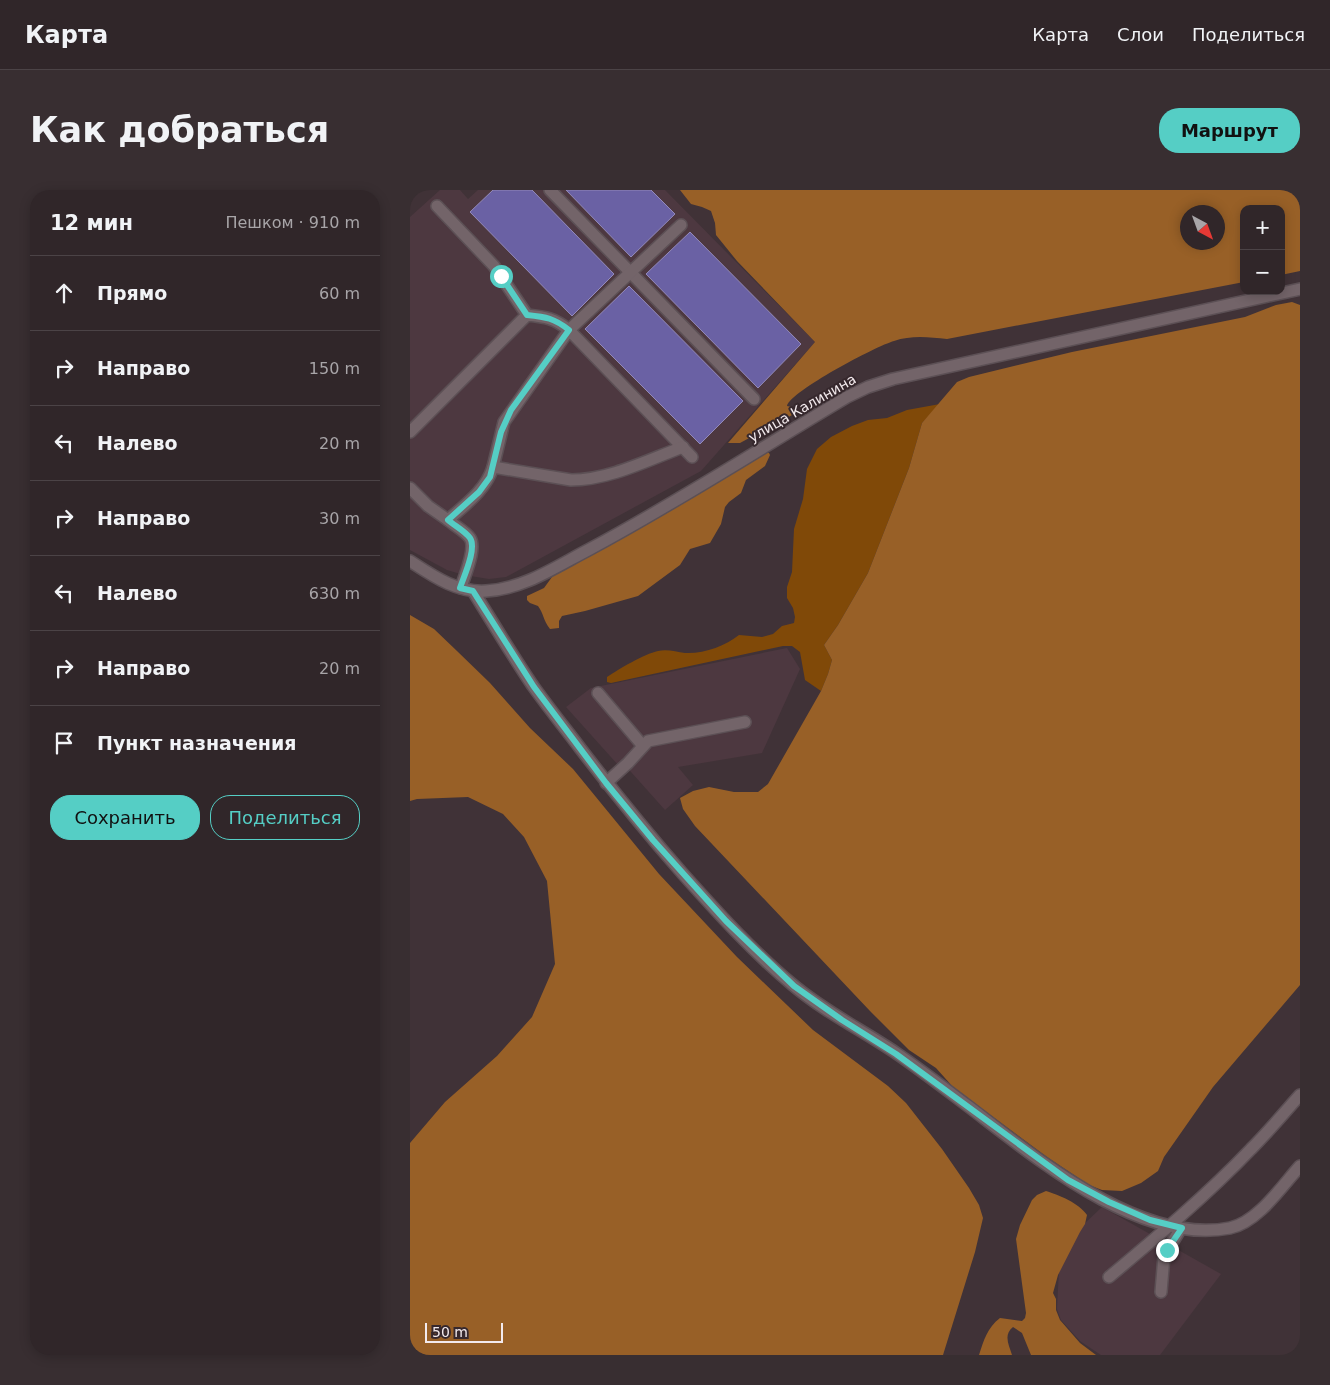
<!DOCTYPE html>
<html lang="ru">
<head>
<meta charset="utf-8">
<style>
	body { margin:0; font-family:"DejaVu Sans",sans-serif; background:#382e31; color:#f1f3f6 }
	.controls { position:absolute; right:15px; top:15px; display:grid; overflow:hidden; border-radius:10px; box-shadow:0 2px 12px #0003 }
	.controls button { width:45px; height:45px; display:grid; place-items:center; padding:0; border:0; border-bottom:1px solid #4b4346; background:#302629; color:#f1f3f6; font:25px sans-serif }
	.compass { position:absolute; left:770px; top:15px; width:45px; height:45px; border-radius:50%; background:#302629; box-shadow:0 2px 12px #0003; rotate:139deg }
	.scale { position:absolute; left:15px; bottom:12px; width:78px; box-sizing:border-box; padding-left:5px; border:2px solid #f3eaed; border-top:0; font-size:14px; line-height:18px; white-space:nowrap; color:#f3eaed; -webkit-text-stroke:4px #36282d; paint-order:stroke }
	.stop { position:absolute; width:15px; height:15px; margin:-11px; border:4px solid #55cec5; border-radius:50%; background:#fff }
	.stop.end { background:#55cec5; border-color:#fff; box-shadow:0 1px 5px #0008 }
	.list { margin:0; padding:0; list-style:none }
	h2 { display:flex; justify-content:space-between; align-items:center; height:65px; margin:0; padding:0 20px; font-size:21px }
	h2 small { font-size:16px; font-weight:400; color:#a8a5a8 }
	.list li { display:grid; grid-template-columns:32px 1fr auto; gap:15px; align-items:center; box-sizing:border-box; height:75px; padding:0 20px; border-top:1px solid #4b4346 }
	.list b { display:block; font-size:19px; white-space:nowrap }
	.list em { font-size:16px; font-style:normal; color:#a8a5a8 }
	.actions { display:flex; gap:10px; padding:15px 20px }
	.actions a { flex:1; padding:11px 0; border:1px solid #55cec5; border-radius:20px; text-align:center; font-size:18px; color:#55cec5 }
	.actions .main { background:#55cec5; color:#111 }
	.icon { flex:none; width:28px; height:28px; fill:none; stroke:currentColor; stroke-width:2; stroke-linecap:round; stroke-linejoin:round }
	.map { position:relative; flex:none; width:890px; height:1165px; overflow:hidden; border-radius:20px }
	header { display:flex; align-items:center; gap:30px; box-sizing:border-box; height:70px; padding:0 25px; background:#302629; border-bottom:1px solid #4b4346 }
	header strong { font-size:24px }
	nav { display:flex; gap:28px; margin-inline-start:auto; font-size:18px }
	.intro { display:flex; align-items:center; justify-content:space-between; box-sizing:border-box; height:120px; padding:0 30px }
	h1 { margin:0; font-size:35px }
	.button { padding:12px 22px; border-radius:20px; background:#55cec5; color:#111; font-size:18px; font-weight:700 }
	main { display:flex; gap:30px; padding:0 30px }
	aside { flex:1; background:#302629; border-radius:20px; box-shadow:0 2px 12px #0003 }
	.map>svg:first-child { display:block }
	.built { fill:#4d3840 }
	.green { fill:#804908 }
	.forest { fill:#986027; fill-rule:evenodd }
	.water { fill:#6a61a4; stroke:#938aba }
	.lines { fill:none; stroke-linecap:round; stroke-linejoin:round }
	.minor-casing { stroke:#5c5055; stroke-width:14 }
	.minor { stroke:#736469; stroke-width:11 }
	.route { stroke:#55cec5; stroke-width:6 }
	.labels { text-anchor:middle; stroke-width:4; stroke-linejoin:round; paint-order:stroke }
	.street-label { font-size:14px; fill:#f3eaed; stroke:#36282d }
</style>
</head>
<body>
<header>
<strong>Карта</strong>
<nav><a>Карта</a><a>Слои</a><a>Поделиться</a></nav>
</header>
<div class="intro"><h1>Как добраться</h1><a class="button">Маршрут</a></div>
<main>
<aside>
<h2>12 мин<small>Пешком · 910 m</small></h2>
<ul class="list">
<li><svg class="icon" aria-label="ahead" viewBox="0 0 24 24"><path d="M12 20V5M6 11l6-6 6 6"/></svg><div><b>Прямо</b></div><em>60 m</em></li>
<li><svg class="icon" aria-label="right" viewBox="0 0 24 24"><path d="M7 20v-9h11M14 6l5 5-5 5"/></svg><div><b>Направо</b></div><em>150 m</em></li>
<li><svg class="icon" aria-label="left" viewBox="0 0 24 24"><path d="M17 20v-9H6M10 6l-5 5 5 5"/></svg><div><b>Налево</b></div><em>20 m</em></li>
<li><svg class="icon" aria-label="right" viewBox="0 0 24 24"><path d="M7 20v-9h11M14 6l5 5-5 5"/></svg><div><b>Направо</b></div><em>30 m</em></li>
<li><svg class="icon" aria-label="left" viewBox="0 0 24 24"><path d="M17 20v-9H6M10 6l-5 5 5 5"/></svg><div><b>Налево</b></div><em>630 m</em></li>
<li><svg class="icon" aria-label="right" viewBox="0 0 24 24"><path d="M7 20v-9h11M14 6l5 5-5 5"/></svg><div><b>Направо</b></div><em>20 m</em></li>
<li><svg class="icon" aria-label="arrive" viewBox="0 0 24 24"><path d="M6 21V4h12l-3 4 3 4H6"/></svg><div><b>Пункт назначения</b></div></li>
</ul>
<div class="actions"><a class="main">Сохранить</a><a>Поделиться</a></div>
</aside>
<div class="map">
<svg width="890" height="1165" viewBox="0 0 890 1165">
	<rect width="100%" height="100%" fill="#403237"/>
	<g class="built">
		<polygon points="30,0 50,0 58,9 68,0 255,0 405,152 291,281 96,387 79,389 54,385 37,380 0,360 0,27"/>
		<polygon points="377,458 390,479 352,563 268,577 283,595 255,620 213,573 209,576 156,517 181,498"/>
		<polygon points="692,1017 811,1084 750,1165 691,1165 670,1151 651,1130 647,1119 649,1080 672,1036"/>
	</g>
	<path class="green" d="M530 214 512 233 499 278 458 383 428 435 414 455 422 470 418 484 411 501 395 490 390 462 382 456H373L201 493 197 492V487C209 479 234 464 248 461 258 459 266 462 275 463 294 464 315 456 329 445L352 447 363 444 372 436 384 433 385 427 383 418 377 408V397L382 382 384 339 393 309 397 279 407 259 421 247 442 236 458 230 477 228 497 220Z"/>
	<g class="forest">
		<path d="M270 0H890V81L871 85V19H834V92L537 149C519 147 501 145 484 151 466 156 381 201 377 216L386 218 384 224 330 253H318L405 152 327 71 306 45 305 33 301 21 292 17 281 14ZM808 22V52H778V22Z"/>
		<polygon points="882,112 890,115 890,795 803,897 754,967 748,981 731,993 712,1001 692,1000 679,995 637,967 543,897 526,878 499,860 460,821 285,636 273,619 270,608 283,601 299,597 324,602 348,602 358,594 411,501 418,484 422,470 414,455 428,435 458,383 499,278 512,233 547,192 559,187 662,162 835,127 866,115"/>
		<path d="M354 263H359L360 265 355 276 336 290 331 303 319 312 315 317 311 334 300 353 280 359 270 375 228 406 175 421 152 426 149 431V438L140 439C133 430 134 424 128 416L120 413 117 410V406L134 398 142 387 150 380 229 338Z"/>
		<polygon points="0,425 24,439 47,461 80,493 120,538 163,579 249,684 327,767 403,840 478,896 496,913 532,959 559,998 569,1015 573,1028 565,1062 533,1165 0,1165 0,953 35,912 87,866 122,827 145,774 137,691 114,647 93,624 58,607 7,609 0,611"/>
		<path d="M636 1001C649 1005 669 1013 677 1025L675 1034 670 1042 648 1085 643 1103 646 1109V1120L650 1130 670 1153 686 1165H621L612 1143 603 1137C593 1145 599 1155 602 1165H569C574 1150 577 1138 590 1128L612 1131 615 1128 616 1123 606 1049 610 1035 622 1010 627 1005Z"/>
	</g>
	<g class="water">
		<polygon points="83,0 122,0 204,84 162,126 60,22"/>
		<polygon points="156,0 241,0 265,24 221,67"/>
		<polygon points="280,42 391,154 348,198 236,84"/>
		<polygon points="219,96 333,211 290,254 175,139"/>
	</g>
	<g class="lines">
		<g class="minor-casing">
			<g id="minor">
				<polyline points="140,0 344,209"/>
				<polyline points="27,16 84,76 117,125"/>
				<path d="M0 242 117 125C136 127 144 128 159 140L271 35"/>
				<polyline points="83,277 94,232 159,140 282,267"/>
				<polyline points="0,298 18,316 38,330"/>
				<path d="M0 371C23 386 47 403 76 401 114 399 147 376 180 359 268 312 351 258 437 207L458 197 483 189 890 99"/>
				<path d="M51 398C54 386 67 359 60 348 55 341 45 336 38 330 55 315 76 300 83 277L161 290C199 290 238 270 273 257"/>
				<path d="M63 401C83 433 102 465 123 496 138 517 154 537 170 558 203 601 237 643 273 684 308 723 343 762 383 795 415 822 452 840 486 863 511 880 534 898 558 916 625 967 730 1056 820 1038 848 1032 872 996 890 976"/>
				<polyline points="188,503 233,556"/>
				<polyline points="196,593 218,573 238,551 335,532"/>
				<path d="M699 1087C748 1046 797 1005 841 959 858 942 874 923 890 905"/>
				<polyline points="751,1102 754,1066 771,1038"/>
			</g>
		</g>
		<use href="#minor" class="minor"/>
	</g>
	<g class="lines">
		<path class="route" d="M91 86 117 125C136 127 144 128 159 140L101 220 91 242 80 287 69 302 38 330C45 336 55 341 60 348 67 358 54 386 50 398L63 401 124 497 196 593 243 650 316 731 384 796 432 830 486 864 658 990 699 1012 740 1030 772 1038 757 1060"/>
	</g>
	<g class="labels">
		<g class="street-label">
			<text transform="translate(392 218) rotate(-30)" y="5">улица Калинина</text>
		</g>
	</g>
</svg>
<div class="controls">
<button>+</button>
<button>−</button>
</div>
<svg class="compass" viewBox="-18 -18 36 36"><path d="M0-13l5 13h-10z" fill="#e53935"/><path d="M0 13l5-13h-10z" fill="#a8a5a8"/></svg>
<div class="scale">50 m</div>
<div class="stop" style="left:91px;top:86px"></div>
<div class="stop end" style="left:757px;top:1060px"></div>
</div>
</main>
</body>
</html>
